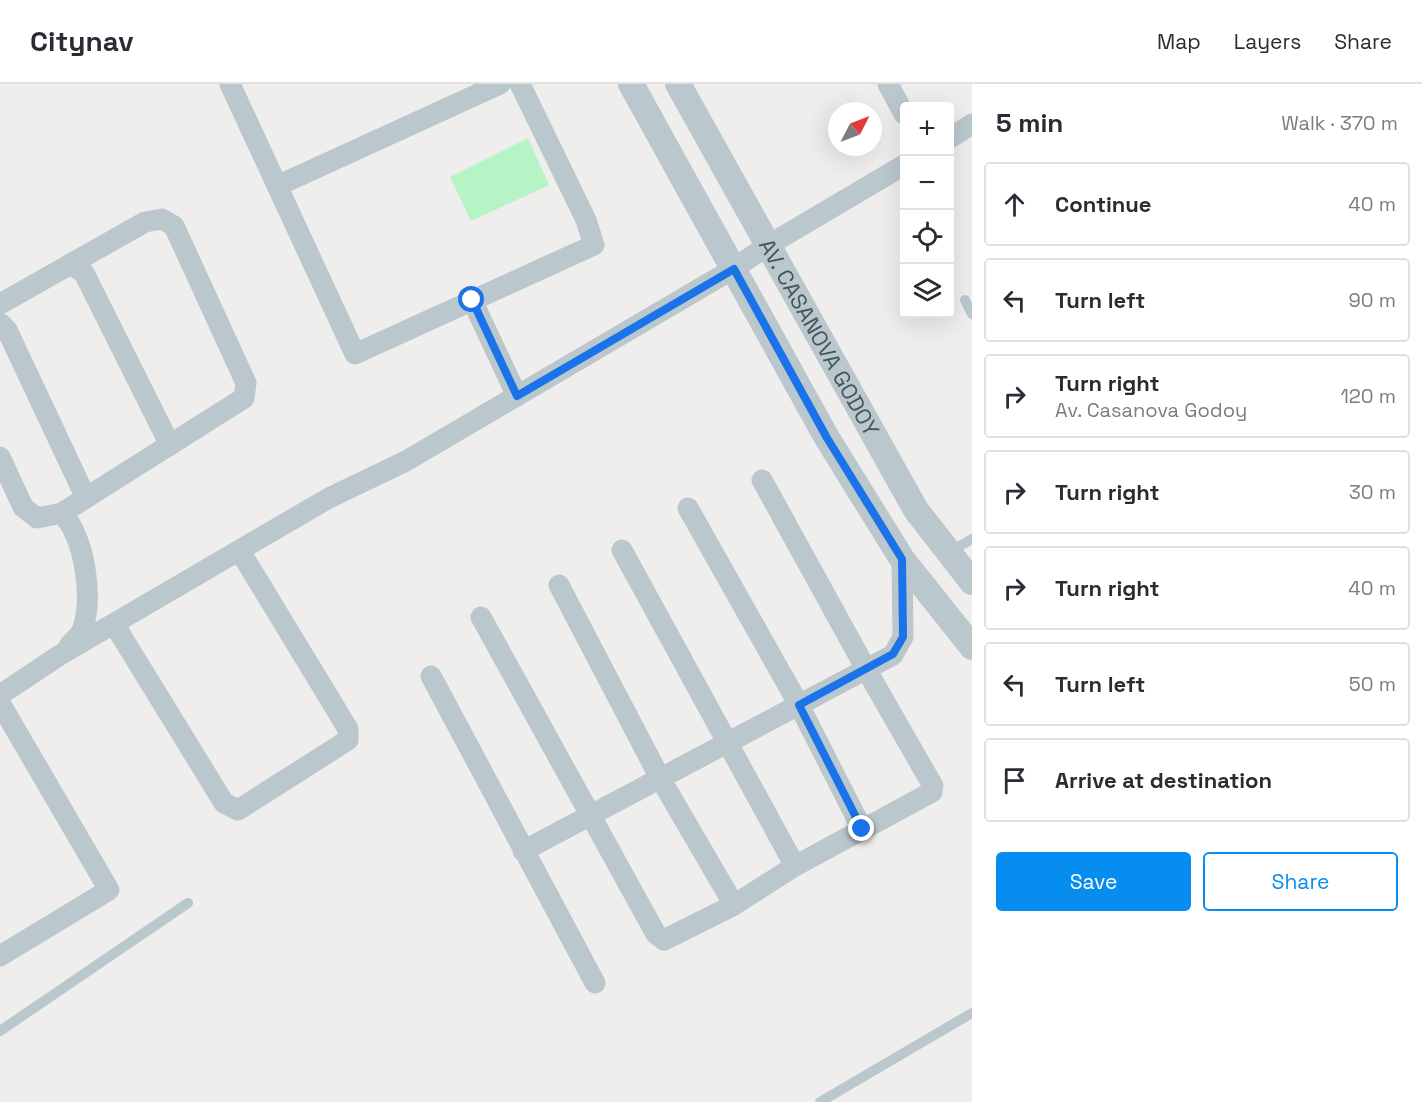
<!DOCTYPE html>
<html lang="en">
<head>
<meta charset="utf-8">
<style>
	body { margin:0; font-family:"Space Grotesk",sans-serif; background:#f7f7f7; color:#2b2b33 }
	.controls { position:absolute; right:18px; top:18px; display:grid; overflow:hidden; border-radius:6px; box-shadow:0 6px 24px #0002 }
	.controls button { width:54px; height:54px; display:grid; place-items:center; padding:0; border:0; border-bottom:2px solid #e1e1e2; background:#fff; color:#2b2b33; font:30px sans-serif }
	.compass { position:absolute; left:828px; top:18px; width:54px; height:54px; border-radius:50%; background:#fff; box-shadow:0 6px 24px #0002; rotate:48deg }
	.stop { position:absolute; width:18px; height:18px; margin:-14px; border:4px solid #1a73e8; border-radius:50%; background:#fff }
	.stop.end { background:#1a73e8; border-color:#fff; box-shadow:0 2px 6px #0008 }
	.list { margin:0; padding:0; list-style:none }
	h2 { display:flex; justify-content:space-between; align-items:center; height:78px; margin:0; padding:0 24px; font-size:26px }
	h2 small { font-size:20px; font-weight:400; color:#7c7c81 }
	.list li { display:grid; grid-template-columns:39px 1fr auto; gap:18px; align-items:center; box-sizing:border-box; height:84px; margin:0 12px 12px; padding:0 12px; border:2px solid #e1e1e2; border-radius:6px }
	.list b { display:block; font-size:22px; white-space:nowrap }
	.list p { margin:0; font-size:20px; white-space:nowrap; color:#7c7c81 }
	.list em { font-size:20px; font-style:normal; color:#7c7c81 }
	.actions { display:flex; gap:12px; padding:18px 24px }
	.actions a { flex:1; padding:14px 0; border:2px solid #078df0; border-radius:6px; text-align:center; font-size:21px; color:#078df0 }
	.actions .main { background:#078df0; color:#fff }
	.icon { flex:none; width:33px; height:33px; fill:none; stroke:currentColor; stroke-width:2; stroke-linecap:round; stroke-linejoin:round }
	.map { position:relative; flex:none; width:972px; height:1018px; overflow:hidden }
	header { display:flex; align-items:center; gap:36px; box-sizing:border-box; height:84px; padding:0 30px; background:#fff; border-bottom:2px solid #e1e1e2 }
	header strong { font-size:28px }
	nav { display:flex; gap:33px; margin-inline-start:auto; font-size:21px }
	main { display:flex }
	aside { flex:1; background:#fff }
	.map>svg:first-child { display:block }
	.pitch { fill:#b6f3c5 }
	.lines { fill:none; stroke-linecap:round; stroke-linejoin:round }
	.service { stroke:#bac8ce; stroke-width:10 }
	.minor { stroke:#bac8ce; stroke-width:21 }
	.tertiary { stroke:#bac8ce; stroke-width:26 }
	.route { stroke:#1a73e8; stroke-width:8 }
	.labels { text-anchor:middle; stroke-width:4.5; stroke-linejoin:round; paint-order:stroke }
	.street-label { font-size:22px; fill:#44545d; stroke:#fff }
</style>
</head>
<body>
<header>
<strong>Citynav</strong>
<nav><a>Map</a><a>Layers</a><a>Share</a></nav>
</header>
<main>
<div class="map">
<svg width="972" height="1018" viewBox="0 0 972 1018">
	<rect width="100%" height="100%" fill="#f0eded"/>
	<polygon class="pitch" points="528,54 549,101 471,137 450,93"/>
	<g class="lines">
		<g class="service">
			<polyline points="965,216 972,230"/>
			<polyline points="949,468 972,455"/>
			<polyline points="0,947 188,819"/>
			<polyline points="820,1018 972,929"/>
		</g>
		<g class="minor">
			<polyline points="230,0 355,270 594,161 586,136 520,0"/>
			<polyline points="888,0 904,30"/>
			<polyline points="950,54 972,40"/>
			<polyline points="277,102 500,0"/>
			<polyline points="70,180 84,189 170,361"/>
			<polyline points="472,216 517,312"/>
			<polyline points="0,220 145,138 162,135 174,142 246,299 244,314 62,429 37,434 23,423 0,373"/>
			<polyline points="0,239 7,246 86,414"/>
			<polyline points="688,424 799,621 862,745"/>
			<path d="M62 429C85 455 93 511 83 544 81 551 73 557 69 562"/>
			<polyline points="622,466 795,782 932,708 933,702 866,585 762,396"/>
			<polyline points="481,533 656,850 664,856 734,821 660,694 559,501"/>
			<polyline points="114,540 224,719 238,726 348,656 348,645 246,477 238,467"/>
			<polyline points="431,592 595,899"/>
			<polyline points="0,611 60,571 238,467 329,414 406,377 733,185 767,162 904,81"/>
			<polyline points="0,619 109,806 0,872"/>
			<polyline points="523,767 893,571 903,553 902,475"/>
			<polyline points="734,821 795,782"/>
		</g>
		<g class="tertiary">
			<polyline points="631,0 827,354 902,475 972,563"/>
			<path id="s1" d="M678 0 916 426 972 498"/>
		</g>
	</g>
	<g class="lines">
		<polyline class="route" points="472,216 517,312 734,185 827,354 902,475 903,553 893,570 799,621 862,745"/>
	</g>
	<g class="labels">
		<g class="street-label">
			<text dy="8" stroke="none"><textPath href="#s1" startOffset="290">AV. CASANOVA GODOY</textPath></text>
		</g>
	</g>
</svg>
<div class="controls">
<button>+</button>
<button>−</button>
<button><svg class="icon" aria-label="locate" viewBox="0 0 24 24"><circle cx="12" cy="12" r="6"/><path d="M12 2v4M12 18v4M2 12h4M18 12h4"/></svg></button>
<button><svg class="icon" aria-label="layers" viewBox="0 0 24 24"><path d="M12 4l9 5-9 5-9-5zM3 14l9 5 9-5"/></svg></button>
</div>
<svg class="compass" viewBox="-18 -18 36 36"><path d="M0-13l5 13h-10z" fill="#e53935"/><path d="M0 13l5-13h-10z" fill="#7c7c81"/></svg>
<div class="stop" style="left:472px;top:216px"></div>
<div class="stop end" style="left:862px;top:745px"></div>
</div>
<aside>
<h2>5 min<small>Walk · 370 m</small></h2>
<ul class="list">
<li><svg class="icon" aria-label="ahead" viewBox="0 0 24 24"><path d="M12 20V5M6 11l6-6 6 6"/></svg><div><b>Continue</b></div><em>40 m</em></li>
<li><svg class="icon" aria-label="left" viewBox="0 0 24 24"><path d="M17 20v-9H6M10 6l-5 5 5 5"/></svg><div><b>Turn left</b></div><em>90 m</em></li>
<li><svg class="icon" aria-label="right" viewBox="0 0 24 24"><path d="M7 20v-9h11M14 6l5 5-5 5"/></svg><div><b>Turn right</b><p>Av. Casanova Godoy</p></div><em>120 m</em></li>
<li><svg class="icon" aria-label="right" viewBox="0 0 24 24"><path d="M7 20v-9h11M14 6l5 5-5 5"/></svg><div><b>Turn right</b></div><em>30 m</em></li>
<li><svg class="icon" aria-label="right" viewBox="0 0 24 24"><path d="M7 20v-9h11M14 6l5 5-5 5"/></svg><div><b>Turn right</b></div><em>40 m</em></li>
<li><svg class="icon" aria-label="left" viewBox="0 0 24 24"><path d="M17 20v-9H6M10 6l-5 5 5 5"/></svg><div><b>Turn left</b></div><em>50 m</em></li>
<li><svg class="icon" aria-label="arrive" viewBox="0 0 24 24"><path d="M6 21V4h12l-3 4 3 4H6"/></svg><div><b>Arrive at destination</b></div></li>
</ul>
<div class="actions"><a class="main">Save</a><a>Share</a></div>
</aside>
</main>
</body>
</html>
